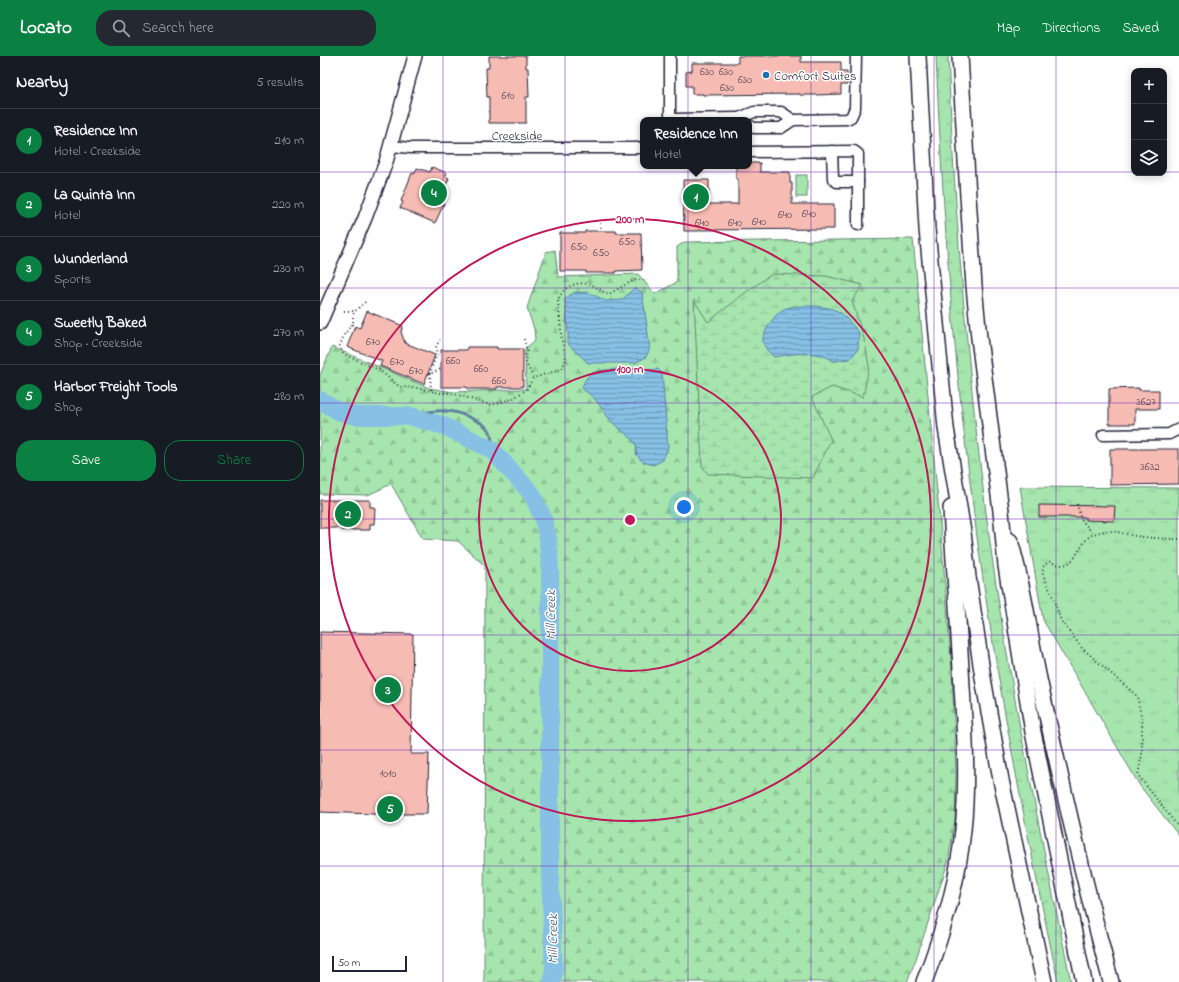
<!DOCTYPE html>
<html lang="en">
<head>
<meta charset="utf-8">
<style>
	body { margin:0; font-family:"Indie Flower",sans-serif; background:#242831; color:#f1f3f6 }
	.controls { position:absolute; right:12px; top:12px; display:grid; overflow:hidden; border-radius:8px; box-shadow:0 2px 10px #0003 }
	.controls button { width:36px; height:36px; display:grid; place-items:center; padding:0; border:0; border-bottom:1px solid #363941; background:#171b24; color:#f1f3f6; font:20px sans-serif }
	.scale { position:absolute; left:12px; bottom:10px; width:75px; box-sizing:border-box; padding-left:4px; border:2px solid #22223b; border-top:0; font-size:11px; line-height:14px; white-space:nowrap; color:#22223b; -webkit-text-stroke:3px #fff; paint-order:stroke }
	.you { position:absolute; left:364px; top:451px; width:14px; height:14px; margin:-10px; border:3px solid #fff; border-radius:50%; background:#1a73e8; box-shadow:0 0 0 6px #1a73e833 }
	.badge { display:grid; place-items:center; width:26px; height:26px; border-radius:50%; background:#0b8043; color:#fff; font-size:13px; font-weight:700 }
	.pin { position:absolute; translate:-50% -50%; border:2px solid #fff; box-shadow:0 1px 4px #0006 }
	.popup { position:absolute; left:320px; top:61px; width:112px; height:52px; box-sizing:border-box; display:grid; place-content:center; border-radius:8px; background:#171b24; filter:drop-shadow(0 1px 3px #0005); font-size:13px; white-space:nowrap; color:#9ea1a6 }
	.popup b { font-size:15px; color:#f1f3f6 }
	.popup::after { content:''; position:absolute; left:50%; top:100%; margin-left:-8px; border:8px solid transparent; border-top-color:#171b24 }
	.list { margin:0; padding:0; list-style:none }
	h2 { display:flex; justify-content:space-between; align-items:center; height:52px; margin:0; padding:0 16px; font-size:17px }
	h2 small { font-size:13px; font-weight:400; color:#9ea1a6 }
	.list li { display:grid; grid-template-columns:26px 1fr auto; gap:12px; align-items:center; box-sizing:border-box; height:64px; padding:0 16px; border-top:1px solid #363941 }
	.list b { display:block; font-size:15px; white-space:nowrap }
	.list p { margin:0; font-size:13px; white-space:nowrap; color:#9ea1a6 }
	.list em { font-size:13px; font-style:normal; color:#9ea1a6 }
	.actions { display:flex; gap:8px; padding:12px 16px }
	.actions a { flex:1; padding:9px 0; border:1px solid #0b8043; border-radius:16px; text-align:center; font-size:14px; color:#0b8043 }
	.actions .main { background:#0b8043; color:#fff }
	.icon { flex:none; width:22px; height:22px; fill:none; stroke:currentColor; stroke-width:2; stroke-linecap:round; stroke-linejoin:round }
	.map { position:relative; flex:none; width:859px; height:926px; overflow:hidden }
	header { display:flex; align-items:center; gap:24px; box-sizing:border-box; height:56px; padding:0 20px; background:#0b8043; color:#fff }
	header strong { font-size:19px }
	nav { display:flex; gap:22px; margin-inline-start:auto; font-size:14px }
	.search { width:280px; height:36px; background:#242831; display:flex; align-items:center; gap:10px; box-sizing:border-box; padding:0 14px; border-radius:16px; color:#9ea1a6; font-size:15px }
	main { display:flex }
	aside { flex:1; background:#171b24 }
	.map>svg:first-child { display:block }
	.grass { fill:url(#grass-tufts); stroke:#648474 }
	.forest { fill:url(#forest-firs); stroke:#648474 }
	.wetland { fill:url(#wetland-marsh); stroke:#648474 }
	.pitch { fill:#a6e6ae; stroke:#648474 }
	.water { fill:url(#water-rules); stroke:#5e81a1 }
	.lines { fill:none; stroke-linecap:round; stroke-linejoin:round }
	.stream { stroke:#5e81a1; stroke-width:3 }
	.river { stroke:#86c0e5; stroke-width:18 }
	.building { fill:#f6bbb2; stroke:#22223b }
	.minor-casing { stroke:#22223b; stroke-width:13 }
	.major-casing { stroke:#22223b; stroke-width:16 }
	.highway-casing { stroke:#22223b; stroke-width:18 }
	.path { stroke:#22223b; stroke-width:2; stroke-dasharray:1 3; stroke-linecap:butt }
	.minor { stroke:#fff; stroke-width:10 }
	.major { stroke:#fff; stroke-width:13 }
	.highway { stroke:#fff; stroke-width:15 }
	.grid { fill:none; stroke:#7b2cbf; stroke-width:1; stroke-opacity:0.55 }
	.ring { fill:none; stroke:#c2185b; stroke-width:2 }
	.poi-dot { fill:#1f6fb2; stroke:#fff; stroke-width:1.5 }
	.labels { text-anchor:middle; stroke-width:3; stroke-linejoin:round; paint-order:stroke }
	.number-label { font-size:11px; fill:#574859 }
	.poi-label { font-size:13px; fill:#22223b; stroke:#fff; text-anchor:start }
	.street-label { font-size:13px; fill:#22223b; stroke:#fff }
	.water-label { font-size:14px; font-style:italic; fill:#455976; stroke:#fff }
	.centre { fill:#c2185b; stroke:#fff; stroke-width:2 }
	.ring-label { font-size:12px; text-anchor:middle; font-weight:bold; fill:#c2185b; stroke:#fff; stroke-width:3; stroke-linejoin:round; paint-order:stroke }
</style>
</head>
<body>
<header>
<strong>Locato</strong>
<div class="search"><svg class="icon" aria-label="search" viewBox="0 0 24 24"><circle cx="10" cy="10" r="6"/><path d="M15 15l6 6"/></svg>Search here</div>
<nav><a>Map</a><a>Directions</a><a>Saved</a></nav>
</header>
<main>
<aside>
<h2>Nearby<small>5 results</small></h2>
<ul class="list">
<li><span class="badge">1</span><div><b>Residence Inn</b><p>Hotel · Creekside</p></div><em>210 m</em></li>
<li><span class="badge">2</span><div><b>La Quinta Inn</b><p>Hotel</p></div><em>220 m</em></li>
<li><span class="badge">3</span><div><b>Wunderland</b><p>Sports</p></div><em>230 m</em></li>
<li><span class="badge">4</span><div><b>Sweetly Baked</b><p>Shop · Creekside</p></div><em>270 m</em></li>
<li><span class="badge">5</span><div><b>Harbor Freight Tools</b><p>Shop</p></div><em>280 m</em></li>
</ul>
<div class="actions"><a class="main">Save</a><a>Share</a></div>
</aside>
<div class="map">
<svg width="859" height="926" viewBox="0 0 859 926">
	<defs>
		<pattern id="grass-tufts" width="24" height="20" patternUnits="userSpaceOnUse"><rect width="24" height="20" fill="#a6e6ae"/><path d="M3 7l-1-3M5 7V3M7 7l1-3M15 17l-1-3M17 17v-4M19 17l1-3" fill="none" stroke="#8fc597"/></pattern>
		<pattern id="forest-firs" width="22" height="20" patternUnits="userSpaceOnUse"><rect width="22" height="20" fill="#a6e6ae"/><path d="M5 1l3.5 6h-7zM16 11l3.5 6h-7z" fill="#8fc597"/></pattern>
		<pattern id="wetland-marsh" width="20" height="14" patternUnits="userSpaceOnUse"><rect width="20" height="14" fill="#a6e6ae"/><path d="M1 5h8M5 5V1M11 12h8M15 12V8" fill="none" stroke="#8fc597"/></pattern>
		<pattern id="water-rules" width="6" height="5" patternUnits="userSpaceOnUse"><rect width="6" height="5" fill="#86c0e5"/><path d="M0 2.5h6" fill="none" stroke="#6d9cbb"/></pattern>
	</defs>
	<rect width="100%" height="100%" fill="#fff"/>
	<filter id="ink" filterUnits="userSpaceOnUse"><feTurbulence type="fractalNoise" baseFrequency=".025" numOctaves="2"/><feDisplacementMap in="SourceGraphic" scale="8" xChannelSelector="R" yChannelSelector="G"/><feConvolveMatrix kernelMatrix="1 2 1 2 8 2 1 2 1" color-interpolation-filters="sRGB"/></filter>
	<g filter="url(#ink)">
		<g class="grass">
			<path d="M616 0H628C635 168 649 335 672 501 692 644 722 785 751 926H738C703 760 670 594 650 426 632 285 622 143 616 0Z"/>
			<polygon points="700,431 859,432 859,780 820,730 723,564"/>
		</g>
		<polygon class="forest" points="593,183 620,466 632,614 636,716 635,764 628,806 596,903 587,926 164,926 165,510 138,485 103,483 71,428 48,439 0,438 0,319 12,291 109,332 134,336 206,333 205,293 215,284 214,273 207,252 226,196 235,194 238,221 318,218 335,238 357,226 357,191 365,186"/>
		<polygon class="wetland" points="452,218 506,220 543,229 532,245 545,286 549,311 543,341 512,331 492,341 511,384 493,422 388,418 382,410 374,244 388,266 429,234"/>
		<rect class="pitch" x="476" y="119" width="11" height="22"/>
		<g class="water">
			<polygon points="314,232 322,236 330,292 326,301 315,307 268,307 249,289 245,243 253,237 268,236 286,245 302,244"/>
			<path d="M487 250C518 251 520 254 539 277L538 293 530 303 513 305C497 293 472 298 454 301 449 297 442 290 443 282 444 275 456 257 462 254 469 250 479 250 487 250Z"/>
			<path d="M338 313 342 317 348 391 343 404 333 409 323 406 316 398C316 395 317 391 316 389 311 380 300 374 293 367 280 353 279 343 262 333 263 326 268 318 274 316 295 310 317 316 338 313Z"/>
		</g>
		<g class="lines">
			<path class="stream" d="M90 360C114 354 130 351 153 363 161 367 167 369 171 379 172 383 172 389 172 394"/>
			<polyline class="river" points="0,344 18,355 36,360 90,360 124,370 172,394 212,438 223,462 228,483 230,515 230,821 234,913 232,926"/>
		</g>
		<g class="building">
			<polygon points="169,0 206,0 206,12 208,12 209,41 206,41 206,67 169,67 169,41 167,41 166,12 169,12"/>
			<polygon points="418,0 481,0 481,6 521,6 521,15 527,15 527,29 521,29 521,38 496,39 480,39 480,38 383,39 383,38 372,38 372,30 366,30 366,16 372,15 372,7 418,7"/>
			<polygon points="429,107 440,107 440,116 470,116 470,127 472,127 472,148 514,148 514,173 379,174 379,175 364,175 363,124 389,124 389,148 418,148 418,123 416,123 416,110 429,110"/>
			<polygon points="112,111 127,117 125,120 129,122 124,134 128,135 127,141 115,167 80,152 83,146 81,145 92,117 94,118 97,112 110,116"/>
			<polygon points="265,175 296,175 296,177 321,177 322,214 296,215 296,217 266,217 266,215 240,215 240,177 265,177"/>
			<polygon points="47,255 83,270 81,276 85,287 115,299 104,328 60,310 62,305 27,291 35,270 40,272"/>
			<polygon points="147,291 177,291 177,293 203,293 203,331 177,331 177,333 147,333 147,331 121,331 121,294 147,294"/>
			<polygon points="819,332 819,334 839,334 839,353 815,353 815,368 789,368 789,333"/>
			<polygon points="790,393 859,393 859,428 790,429"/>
			<polygon points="0,444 50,444 50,451 54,451 55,454 54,468 50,468 50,474 21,474 21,472 0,472"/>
			<polygon points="719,449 795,450 794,465 765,464 765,461 719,461"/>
			<polygon points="0,576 93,578 91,698 109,698 107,758 80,758 80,759 0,756"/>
		</g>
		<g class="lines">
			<g class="minor-casing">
				<g id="minor">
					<polyline points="419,62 434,56 461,56 473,64"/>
					<polyline points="350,63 419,62 421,64"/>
					<polyline points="349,64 350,63 350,0"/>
					<polyline points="429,69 434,72 461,72 473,64 527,63 531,61 535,52 536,0"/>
					<polyline points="71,90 91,92 323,92"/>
					<polyline points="512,95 513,123 517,126 538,126"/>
					<polyline points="429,96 534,95 538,98 538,169"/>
					<polyline points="783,379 849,378 859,373"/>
				</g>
			</g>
			<g class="major-casing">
				<polyline id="major" points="0,267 45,162 66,106 95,0"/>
			</g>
			<g class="highway-casing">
				<g id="highway">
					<polyline points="598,0 607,173 626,372 643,476 648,521 663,622 681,724 724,926"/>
					<polyline points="640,0 648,140 654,230 659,282 681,455 686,510 713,676 764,926"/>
					<path d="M690 485C704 530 709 577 719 623 741 725 764 826 791 926"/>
					<path d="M604 926C623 877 638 826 643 774 648 727 645 678 642 631 639 572 634 512 631 452"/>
				</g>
			</g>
			<g class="path">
				<polyline points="280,167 281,175"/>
				<path d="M45 246 35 255 33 259V267L24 279 20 290 23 298 59 314 80 331 97 332 120 337H128L142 340 170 349 192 343 207 333 213 322 242 313 246 303 242 285 238 245C241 232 255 225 269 228 276 230 282 236 289 238L314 224H327"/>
				<polyline points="24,255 35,255"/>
				<polyline points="33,268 34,273"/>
				<polyline points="204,283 207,295 205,300 207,309 213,321"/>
				<polyline points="108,318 110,318 121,313"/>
				<polyline points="111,334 110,318 113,308 117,298 116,290 120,284"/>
				<polyline points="757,448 761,463 773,478"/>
				<path d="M859 483C844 483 830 482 816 480 801 478 790 471 774 478 760 483 758 508 742 509 738 509 733 507 730 506L724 509 722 516 732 539 741 565 762 592 817 640 822 664V699L818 719 859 772"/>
			</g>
			<use href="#minor" class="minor"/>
			<use href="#major" class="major"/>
			<use href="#highway" class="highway"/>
		</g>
	</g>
	<path class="grid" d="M123 0V926M245 0V926M368 0V926M491 0V926M614 0V926M736 0V926M0 116H814M844 116H859M0 232H859M0 347H859M0 463H859M0 579H859M0 694H859M0 810H859"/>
	<g class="ring">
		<circle cx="310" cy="464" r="151"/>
		<circle cx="310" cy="464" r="301"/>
	</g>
	<circle class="poi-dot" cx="446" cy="19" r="4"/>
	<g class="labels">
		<g class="number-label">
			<text x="387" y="19">630</text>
			<text x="406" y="19">630</text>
			<text x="425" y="27">630</text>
			<text x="407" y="35">630</text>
			<text x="188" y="43">610</text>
			<text x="489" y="161">640</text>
			<text x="465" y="162">640</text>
			<text x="439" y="169">640</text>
			<text x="382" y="170">640</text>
			<text x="415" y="170">640</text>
			<text x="307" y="189">650</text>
			<text x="259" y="194">650</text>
			<text x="281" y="200">650</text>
			<text x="53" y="289">670</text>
			<text x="133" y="308">660</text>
			<text x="77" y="309">670</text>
			<text x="161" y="316">660</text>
			<text x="96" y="318">670</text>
			<text x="179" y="328">660</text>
			<text x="826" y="349">3627</text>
			<text x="830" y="414">3632</text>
			<text x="68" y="721">1010</text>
		</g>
		<g class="poi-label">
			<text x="454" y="24">Comfort Suites</text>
		</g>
		<g class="street-label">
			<text x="197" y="84">Creekside</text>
		</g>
		<g class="water-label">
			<text transform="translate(230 559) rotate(-90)" y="5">Mill Creek</text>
			<text transform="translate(232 883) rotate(-90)" y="5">Mill Creek</text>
		</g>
	</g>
	<circle cx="310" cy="464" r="6" class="centre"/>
	<g class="ring-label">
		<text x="310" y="167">200 m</text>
		<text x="310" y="317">100 m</text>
	</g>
</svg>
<div class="controls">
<button>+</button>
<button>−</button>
<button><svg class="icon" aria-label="layers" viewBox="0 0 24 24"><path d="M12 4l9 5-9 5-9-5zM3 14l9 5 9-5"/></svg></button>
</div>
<div class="scale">50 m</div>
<div class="you"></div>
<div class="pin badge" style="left:376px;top:141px">1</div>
<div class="popup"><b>Residence Inn</b>Hotel</div>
<div class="pin badge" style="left:28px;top:458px">2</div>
<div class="pin badge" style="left:68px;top:634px">3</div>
<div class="pin badge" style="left:114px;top:137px">4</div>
<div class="pin badge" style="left:70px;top:753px">5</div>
</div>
</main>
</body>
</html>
